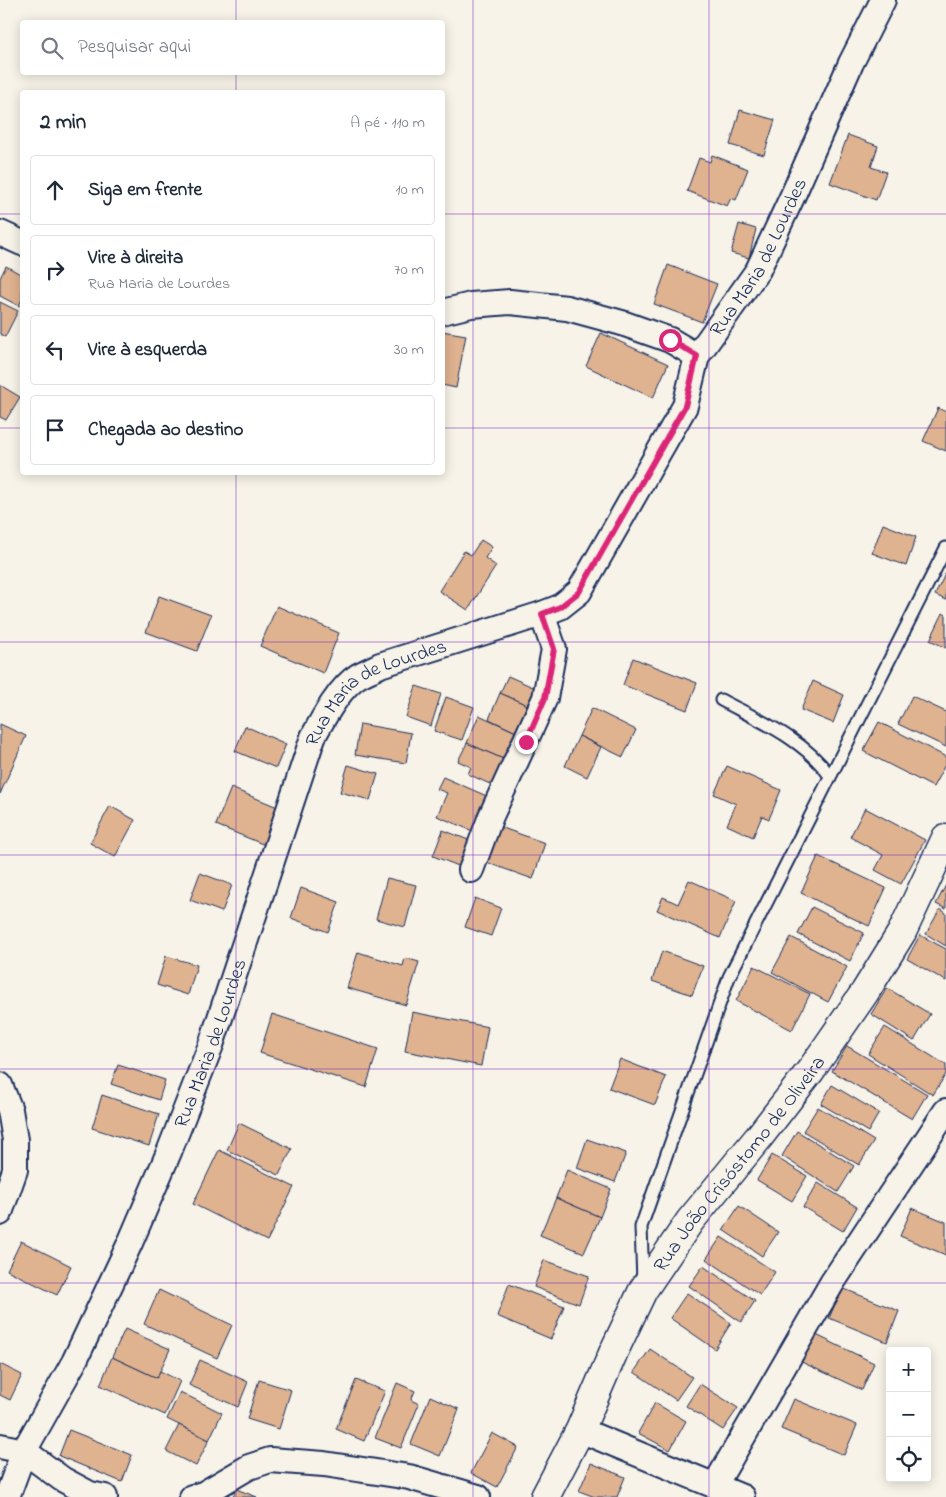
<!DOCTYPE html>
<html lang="pt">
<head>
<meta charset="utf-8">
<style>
	body { margin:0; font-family:"Indie Flower",sans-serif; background:#f2f2f3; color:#1f2937 }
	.controls { position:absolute; right:15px; bottom:15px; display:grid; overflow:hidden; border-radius:5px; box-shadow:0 2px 12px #0003 }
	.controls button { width:45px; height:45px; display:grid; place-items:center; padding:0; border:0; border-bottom:1px solid #e0e1e3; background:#fff; color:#1f2937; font:25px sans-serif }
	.stop { position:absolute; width:15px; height:15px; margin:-11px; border:4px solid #db2777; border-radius:50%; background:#fff }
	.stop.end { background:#db2777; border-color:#fff; box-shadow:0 1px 5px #0008 }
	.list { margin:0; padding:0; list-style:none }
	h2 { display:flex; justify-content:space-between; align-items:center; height:65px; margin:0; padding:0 20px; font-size:21px }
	h2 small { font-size:16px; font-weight:400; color:#747a83 }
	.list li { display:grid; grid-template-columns:32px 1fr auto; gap:15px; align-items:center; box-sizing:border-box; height:70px; margin:0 10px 10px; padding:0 10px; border:1px solid #e0e1e3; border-radius:5px }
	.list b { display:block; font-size:19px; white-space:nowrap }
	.list p { margin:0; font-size:16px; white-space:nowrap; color:#747a83 }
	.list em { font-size:16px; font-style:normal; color:#747a83 }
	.icon { flex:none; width:28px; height:28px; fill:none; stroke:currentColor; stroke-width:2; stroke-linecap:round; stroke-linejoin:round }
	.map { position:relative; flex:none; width:946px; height:1497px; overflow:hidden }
	.search { position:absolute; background:#fff; box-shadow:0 2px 12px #0003; left:20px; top:20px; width:425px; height:55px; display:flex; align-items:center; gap:12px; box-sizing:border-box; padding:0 18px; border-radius:5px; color:#747a83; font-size:19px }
	.panel { position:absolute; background:#fff; box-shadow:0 2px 12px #0003; left:20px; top:90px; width:425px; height:385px; border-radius:5px }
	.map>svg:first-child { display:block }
	.building { fill:#dfb290; stroke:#1b2f5e }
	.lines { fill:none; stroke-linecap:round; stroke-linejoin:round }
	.service-casing { stroke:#1b2f5e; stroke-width:15 }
	.minor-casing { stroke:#1b2f5e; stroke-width:28 }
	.tertiary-casing { stroke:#1b2f5e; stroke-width:31 }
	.service { stroke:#f7f3e8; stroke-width:11 }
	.minor { stroke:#f7f3e8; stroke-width:24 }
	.tertiary { stroke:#f7f3e8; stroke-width:28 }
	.route { stroke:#db2777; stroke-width:6 }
	.grid { fill:none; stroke:#7b2cbf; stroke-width:1; stroke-opacity:0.55 }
	.labels { text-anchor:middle; stroke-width:4.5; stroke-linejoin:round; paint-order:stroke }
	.street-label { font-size:20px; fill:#1b2f5e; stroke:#f7f3e8 }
</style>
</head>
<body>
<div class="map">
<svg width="946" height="1497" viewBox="0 0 946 1497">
	<rect width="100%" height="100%" fill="#f7f3e8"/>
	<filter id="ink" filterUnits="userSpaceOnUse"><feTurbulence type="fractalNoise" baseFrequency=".02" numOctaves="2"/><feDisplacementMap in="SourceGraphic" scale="10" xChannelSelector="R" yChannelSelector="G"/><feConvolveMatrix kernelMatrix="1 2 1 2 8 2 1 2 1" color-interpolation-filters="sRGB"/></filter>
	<g filter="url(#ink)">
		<g class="building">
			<polygon points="740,110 775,120 764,155 730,145"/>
			<polygon points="848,135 878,146 871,167 886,172 876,200 830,183"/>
			<polygon points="712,155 748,169 736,200 731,198 727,206 687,191 699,158 710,162"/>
			<polygon points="739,224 756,229 749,258 731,253"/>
			<polygon points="668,265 717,284 702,322 654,304"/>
			<polygon points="6,266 22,275 22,299 19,306 0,296 0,278"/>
			<polygon points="0,302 18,311 5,337 0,334"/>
			<polygon points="442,331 466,335 456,388 442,385"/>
			<polygon points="601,333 668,364 653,398 586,366"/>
			<polygon points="0,385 20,397 6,420 0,417"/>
			<polygon points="938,408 946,412 946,451 923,441"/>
			<polygon points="883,524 916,537 906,566 872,553"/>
			<polygon points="481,540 492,547 485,558 496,566 468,610 439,591 464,551 471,555"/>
			<polygon points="946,572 946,600 935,595"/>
			<polygon points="159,596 211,615 197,651 146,632"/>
			<polygon points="277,606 339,633 323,673 260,646"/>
			<polygon points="943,613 946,615 946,648 930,640"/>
			<polygon points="633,658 697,683 687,710 623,685"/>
			<polygon points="508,676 535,688 527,705 500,693"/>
			<polygon points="813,681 844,695 833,723 801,710"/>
			<polygon points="416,686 441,694 431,726 406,717"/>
			<polygon points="500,693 527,705 516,732 489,719"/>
			<polygon points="912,696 946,712 946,747 898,724"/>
			<polygon points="446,697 474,707 462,740 434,731"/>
			<polygon points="592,708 636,730 623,757 579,736"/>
			<polygon points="479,715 516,732 503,759 467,743"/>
			<polygon points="879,722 946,757 946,763 933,787 863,751"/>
			<polygon points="0,724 26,736 0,794"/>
			<polygon points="360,724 411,733 406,763 355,755"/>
			<polygon points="245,726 286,744 276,768 235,751"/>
			<polygon points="579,736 601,747 587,777 565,766"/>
			<polygon points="467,743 503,759 492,785 468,774 471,767 458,761"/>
			<polygon points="348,765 378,774 370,800 340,792"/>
			<polygon points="727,766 781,790 769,819 762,816 753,837 727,825 736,804 714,794"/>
			<polygon points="443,777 489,797 475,832 437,816 447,793 437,789"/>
			<polygon points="231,788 280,808 265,845 216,825"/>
			<polygon points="110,806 135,820 115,857 90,843"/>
			<polygon points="865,808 925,840 901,884 875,870 883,855 850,837"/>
			<polygon points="497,826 545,843 533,879 485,862"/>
			<polygon points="443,830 471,841 461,867 433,856"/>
			<polygon points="818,856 886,888 869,926 801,893"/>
			<polygon points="200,873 232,885 222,912 190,900"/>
			<polygon points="387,878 416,885 405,927 376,919"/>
			<polygon points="689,880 736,901 720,938 657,910 663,897 678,904"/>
			<polygon points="946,885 946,909 936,904"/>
			<polygon points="301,888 339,902 328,932 291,918"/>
			<polygon points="475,898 501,908 491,936 465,927"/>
			<polygon points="812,907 864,933 850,961 798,934"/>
			<polygon points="940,909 946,913 946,946 926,934"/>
			<polygon points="920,935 946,949 946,981 907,959"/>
			<polygon points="791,937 847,967 828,1002 772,972"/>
			<polygon points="662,951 703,966 692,995 652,981"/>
			<polygon points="358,952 403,966 405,958 419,962 406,1005 347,988"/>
			<polygon points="166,956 197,965 188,995 157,985"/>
			<polygon points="754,966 810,994 792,1030 736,1001"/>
			<polygon points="887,988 930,1014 914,1041 871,1014"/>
			<polygon points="412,1012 488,1027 481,1066 405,1051"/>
			<polygon points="272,1014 378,1049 366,1087 260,1053"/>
			<polygon points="885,1027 946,1065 946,1074 933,1095 868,1054"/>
			<polygon points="847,1046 927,1094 912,1119 832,1071"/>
			<polygon points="620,1059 666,1077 655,1105 609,1088"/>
			<polygon points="118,1065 165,1080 159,1100 111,1084"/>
			<polygon points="832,1085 879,1113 868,1132 821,1104"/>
			<polygon points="102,1095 159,1114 149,1146 92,1128"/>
			<polygon points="818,1107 874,1141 859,1165 803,1131"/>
			<polygon points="239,1123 292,1149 279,1175 227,1150"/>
			<polygon points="797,1131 854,1166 838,1192 782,1156"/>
			<polygon points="587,1139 626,1153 615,1182 577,1168"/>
			<polygon points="219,1150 294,1187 267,1241 193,1204"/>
			<polygon points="772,1155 807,1176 792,1201 757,1180"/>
			<polygon points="567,1170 611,1189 600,1217 556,1198"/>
			<polygon points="818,1183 857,1207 843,1231 803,1207"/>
			<polygon points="556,1198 600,1217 584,1253 540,1235"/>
			<polygon points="739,1206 778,1232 762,1256 723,1230"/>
			<polygon points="912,1208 946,1222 946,1255 900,1236"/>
			<polygon points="721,1237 775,1272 760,1295 706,1259"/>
			<polygon points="21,1241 71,1266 57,1295 7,1270"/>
			<polygon points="544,1260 589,1276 579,1304 534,1287"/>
			<polygon points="703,1266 755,1301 741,1322 689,1286"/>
			<polygon points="509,1284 564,1306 551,1339 497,1316"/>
			<polygon points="842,1288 899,1311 887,1342 829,1318"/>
			<polygon points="159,1290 232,1325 217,1358 144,1324"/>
			<polygon points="687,1293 731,1323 715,1349 670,1318"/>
			<polygon points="125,1329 170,1349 157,1378 112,1357"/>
			<polygon points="808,1331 874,1363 862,1390 795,1359"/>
			<polygon points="650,1349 692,1377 676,1400 634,1372"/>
			<polygon points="112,1357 157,1378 160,1371 180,1381 165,1415 100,1385"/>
			<polygon points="200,1360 248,1382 238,1407 189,1385"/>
			<polygon points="0,1364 22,1375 10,1400 0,1395"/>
			<polygon points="259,1380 291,1390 279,1429 247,1419"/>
			<polygon points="356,1380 385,1391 364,1441 336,1429"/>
			<polygon points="397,1383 415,1391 411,1400 419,1404 401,1448 375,1438"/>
			<polygon points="700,1384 738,1408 723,1430 686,1406"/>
			<polygon points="180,1392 222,1413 209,1440 167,1419"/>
			<polygon points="430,1396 459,1409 440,1456 411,1444"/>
			<polygon points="794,1399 857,1425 844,1455 781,1429"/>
			<polygon points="655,1403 686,1421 670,1450 638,1433"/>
			<polygon points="179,1425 209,1440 196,1466 166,1451"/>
			<polygon points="69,1430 132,1455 122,1482 59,1456"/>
			<polygon points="492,1433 518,1447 497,1487 471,1473"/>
			<polygon points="591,1463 625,1477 617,1497 595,1497 579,1491"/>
			<polygon points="236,1489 257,1497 233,1497"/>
		</g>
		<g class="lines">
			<g class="service-casing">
				<g id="service">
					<path d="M721 700C760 721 804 739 830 776"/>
					<polyline points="643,1281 641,1227 729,977 946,548"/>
				</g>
			</g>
			<g class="minor-casing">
				<g id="minor">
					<polyline points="0,233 22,243"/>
					<polyline points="442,312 471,305 510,302 567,308 622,323 670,340 697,356"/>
					<polyline points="471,870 491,816 545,698 554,649 542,614"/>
					<polyline points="0,1085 10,1110 15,1140 15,1170 0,1213"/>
					<polyline points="580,1430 742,1497"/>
					<polyline points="0,1446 24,1451 62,1479 90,1494 105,1497"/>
					<polyline points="715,1485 832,1283 946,1111"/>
					<path id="s1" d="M7 1497 24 1451 74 1362 130 1243 169 1152 211 1045 313 737C323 718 340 687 358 676 365 672 373 669 380 665L542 614 560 607 579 592 685 406 697 356 758 270 793 195 851 63 883 0"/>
					<polyline points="192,1497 203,1494 249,1467 270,1460 324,1464 409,1477 478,1497"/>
				</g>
			</g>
			<g class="tertiary-casing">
				<g id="tertiary">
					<path id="s2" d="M545 1497 580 1430 614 1351 643 1290 690 1221 759 1137 811 1070 865 992 902 932 946 838"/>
				</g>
			</g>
			<use href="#service" class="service"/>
			<use href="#minor" class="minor"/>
			<use href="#tertiary" class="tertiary"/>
		</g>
	</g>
	<g class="lines" filter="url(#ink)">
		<polyline class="route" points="526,742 545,698 554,649 542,614 560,607 579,592 685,406 697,356 670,340"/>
	</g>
	<path class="grid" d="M236 0V22M473 0V1497M709 0V1497M236 72V92M0 214H22M442 214H946M0 428H22M442 428H946M236 472V1497M0 642H946M0 855H946M0 1069H946M0 1283H946"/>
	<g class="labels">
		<g class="street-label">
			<text dy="7" stroke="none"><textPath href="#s1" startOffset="1518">Rua Maria de Lourdes</textPath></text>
			<text dy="7" stroke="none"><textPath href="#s1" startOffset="902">Rua Maria de Lourdes</textPath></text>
			<text dy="7" stroke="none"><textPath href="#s1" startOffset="498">Rua Maria de Lourdes</textPath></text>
			<text dy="7" stroke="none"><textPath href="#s2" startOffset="388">Rua João Crisóstomo de Oliveira</textPath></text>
		</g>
	</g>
</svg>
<div class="controls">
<button>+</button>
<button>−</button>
<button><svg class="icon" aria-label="locate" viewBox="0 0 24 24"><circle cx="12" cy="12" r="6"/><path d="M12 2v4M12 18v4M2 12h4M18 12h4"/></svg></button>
</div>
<div class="stop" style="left:670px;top:340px"></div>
<div class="stop end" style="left:526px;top:742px"></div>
<div class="search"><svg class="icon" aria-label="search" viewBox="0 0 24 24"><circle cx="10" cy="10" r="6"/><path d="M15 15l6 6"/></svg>Pesquisar aqui</div>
<section class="panel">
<h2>2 min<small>A pé · 110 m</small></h2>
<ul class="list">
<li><svg class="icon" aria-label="ahead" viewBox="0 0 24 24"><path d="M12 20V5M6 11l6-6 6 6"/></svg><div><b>Siga em frente</b></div><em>10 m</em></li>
<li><svg class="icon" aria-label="right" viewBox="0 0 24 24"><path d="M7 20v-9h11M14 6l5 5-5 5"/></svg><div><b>Vire à direita</b><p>Rua Maria de Lourdes</p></div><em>70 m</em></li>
<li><svg class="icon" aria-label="left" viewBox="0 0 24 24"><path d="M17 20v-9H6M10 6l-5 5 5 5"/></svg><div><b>Vire à esquerda</b></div><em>30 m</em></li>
<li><svg class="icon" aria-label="arrive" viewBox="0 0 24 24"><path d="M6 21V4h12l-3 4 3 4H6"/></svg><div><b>Chegada ao destino</b></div></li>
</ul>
</section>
</div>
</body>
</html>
